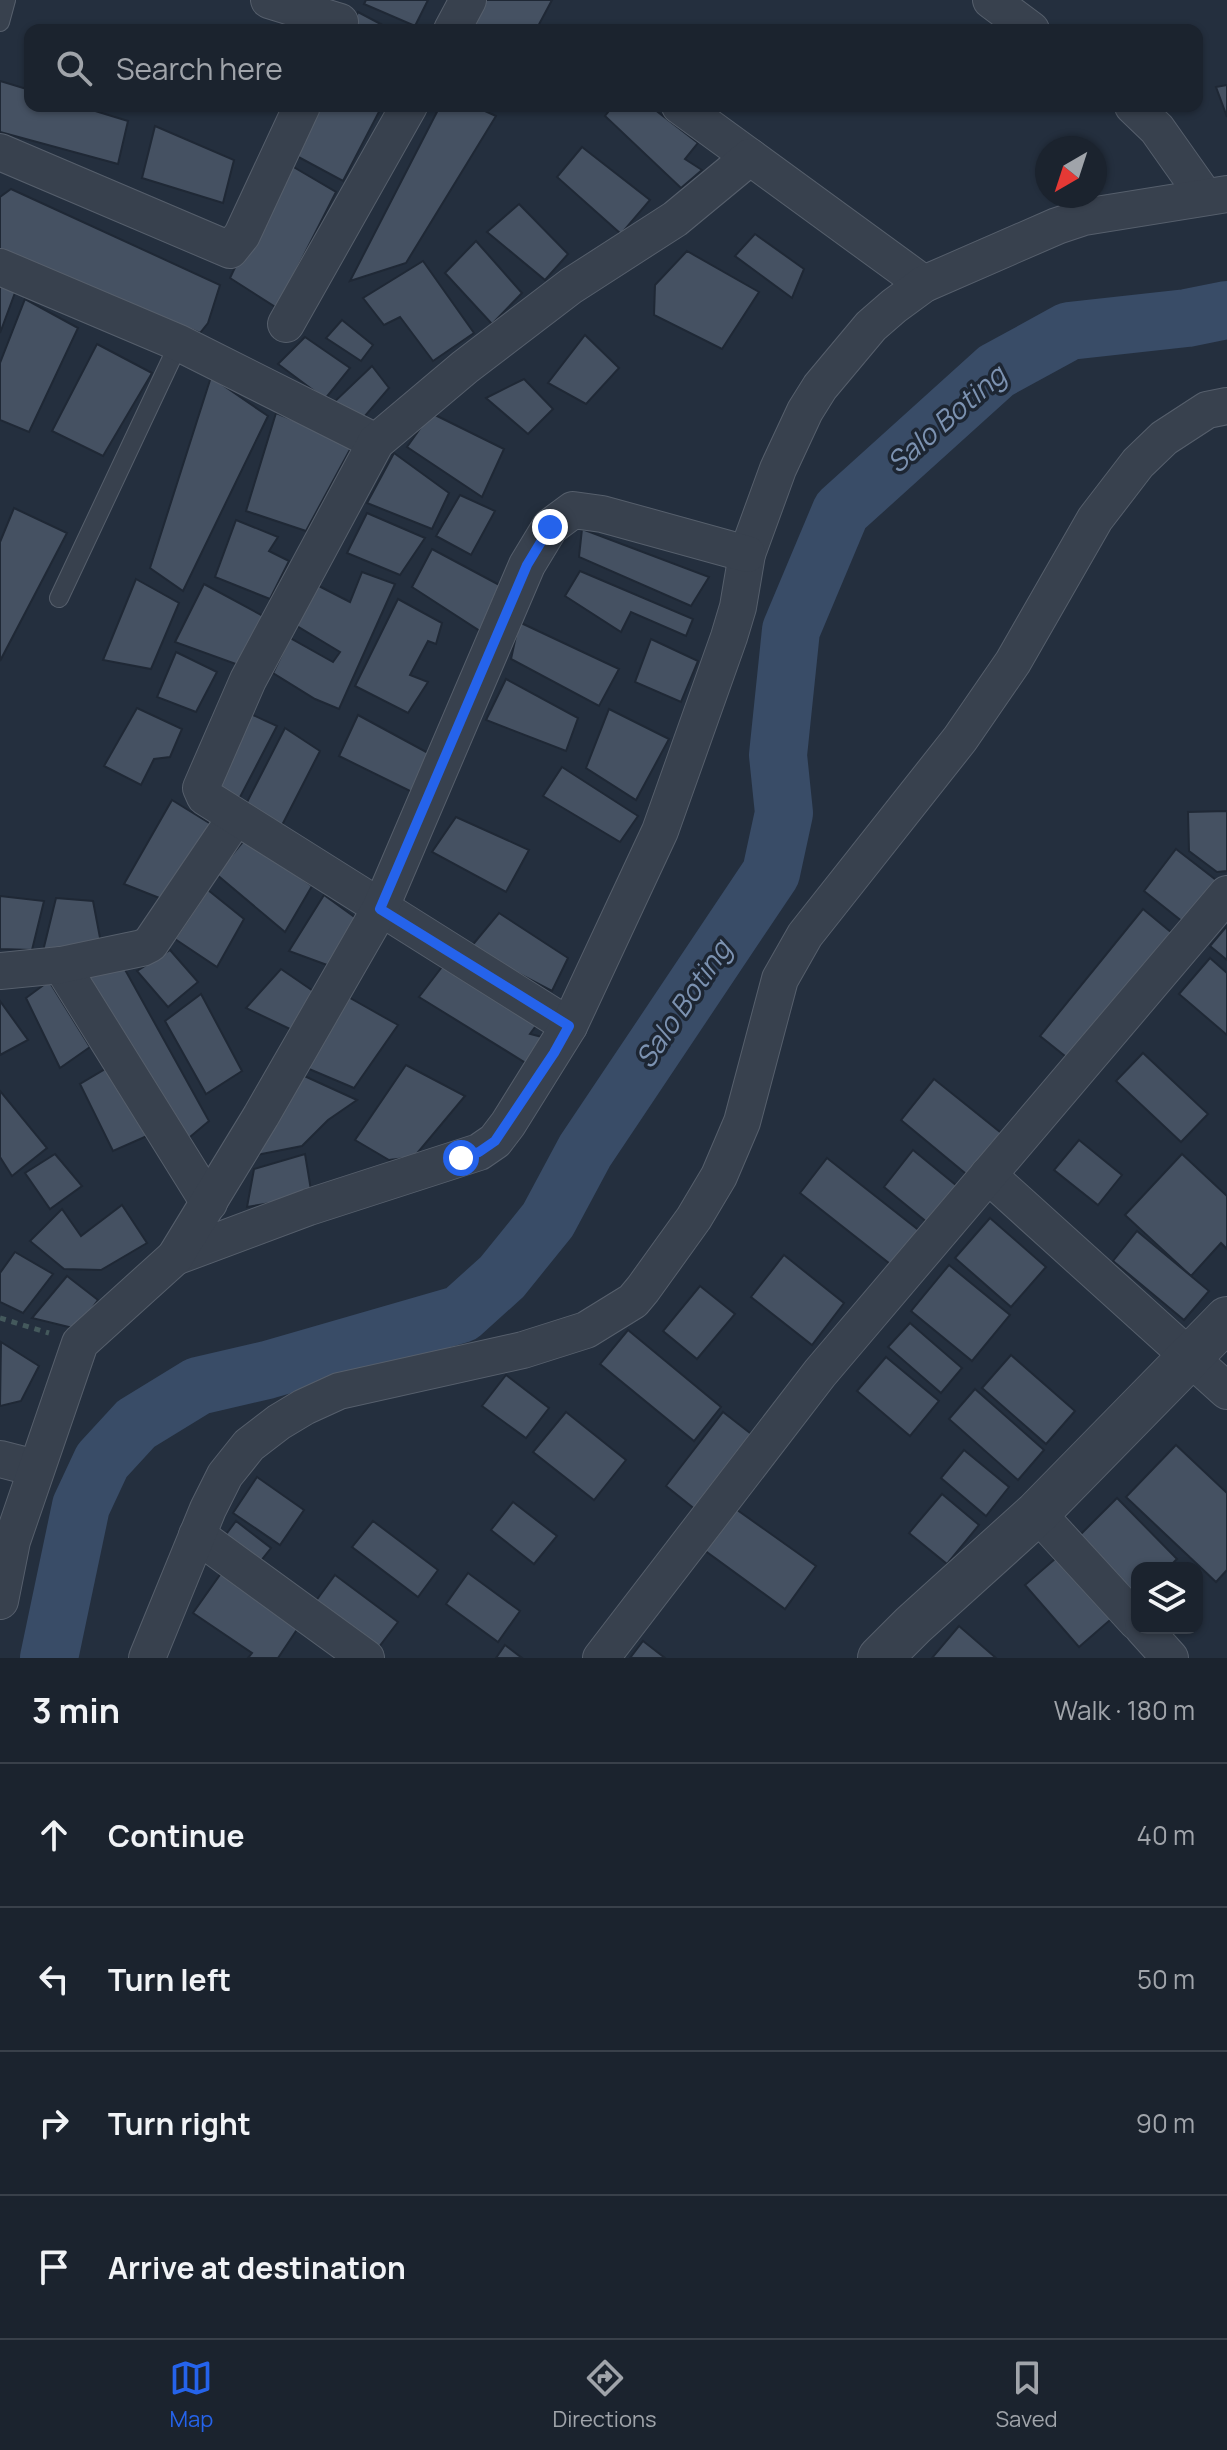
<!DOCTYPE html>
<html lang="en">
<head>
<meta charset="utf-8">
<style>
	body { margin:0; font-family:Manrope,sans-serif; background:#282f3a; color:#f1f3f6 }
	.controls { position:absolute; right:24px; bottom:24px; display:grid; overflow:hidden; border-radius:16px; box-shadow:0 2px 6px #0004 }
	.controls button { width:72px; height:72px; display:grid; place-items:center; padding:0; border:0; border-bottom:2px solid #39404a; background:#1b232e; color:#f1f3f6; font:40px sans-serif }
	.compass { position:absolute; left:1035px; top:136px; width:72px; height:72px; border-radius:50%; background:#1b232e; box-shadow:0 2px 6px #0004; rotate:219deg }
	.stop { position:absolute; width:24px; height:24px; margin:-18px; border:6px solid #2563eb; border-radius:50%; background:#fff }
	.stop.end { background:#2563eb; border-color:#fff; box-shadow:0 2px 8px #0008 }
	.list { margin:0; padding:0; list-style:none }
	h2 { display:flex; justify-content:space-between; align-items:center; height:104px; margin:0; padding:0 32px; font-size:34px }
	h2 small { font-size:26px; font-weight:400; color:#a0a4aa }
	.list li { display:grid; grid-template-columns:52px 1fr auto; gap:24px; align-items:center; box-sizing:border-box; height:144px; padding:0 32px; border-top:2px solid #39404a }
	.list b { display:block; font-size:30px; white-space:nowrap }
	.list em { font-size:26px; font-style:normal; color:#a0a4aa }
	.icon { flex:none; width:44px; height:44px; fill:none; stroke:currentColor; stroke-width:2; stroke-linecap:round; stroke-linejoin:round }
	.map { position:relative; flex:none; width:1227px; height:1658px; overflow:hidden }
	.search { position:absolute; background:#1b232e; box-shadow:0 2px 6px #0004; left:24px; right:24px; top:24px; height:88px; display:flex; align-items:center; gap:20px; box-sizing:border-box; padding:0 28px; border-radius:16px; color:#a0a4aa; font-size:30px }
	.sheet { height:680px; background:#1b232e }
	nav { display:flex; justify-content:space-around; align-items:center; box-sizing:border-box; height:112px; border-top:2px solid #39404a; background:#1b232e; font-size:22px; color:#a0a4aa }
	nav a { display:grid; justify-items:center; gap:4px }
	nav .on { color:#2563eb }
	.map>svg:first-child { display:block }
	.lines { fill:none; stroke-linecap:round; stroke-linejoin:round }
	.river { stroke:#394c67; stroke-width:58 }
	.building { fill:#455162; stroke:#1f2835; stroke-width:2 }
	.service-casing { stroke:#565f6c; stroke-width:20 }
	.minor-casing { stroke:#565f6c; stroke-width:38 }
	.tertiary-casing { stroke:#565f6c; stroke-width:46 }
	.path { stroke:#44595c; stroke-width:5; stroke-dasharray:6 6; stroke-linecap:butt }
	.service { stroke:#38414e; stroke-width:18 }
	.minor { stroke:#38414e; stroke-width:36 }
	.tertiary { stroke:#38414e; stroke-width:44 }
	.route { stroke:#2563eb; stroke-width:10 }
	.labels { text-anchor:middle; stroke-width:7; stroke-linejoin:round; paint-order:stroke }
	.water-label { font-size:28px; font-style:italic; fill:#7c92b1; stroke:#1d2633 }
</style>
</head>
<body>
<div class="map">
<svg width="1227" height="1658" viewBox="0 0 1227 1658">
	<rect width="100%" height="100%" fill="#242f3e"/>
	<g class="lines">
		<polyline class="river" points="49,1658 81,1506 102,1461 136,1424 198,1386 267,1370 461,1314 502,1277 548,1220 585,1151 771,873 784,813 778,755 791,630 841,511 996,371 1069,331 1187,318 1227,310"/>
	</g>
	<g class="building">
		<polygon points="366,0 428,0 415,26 364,4"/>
		<polygon points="483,0 552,0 536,30 480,30 468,24"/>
		<polygon points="358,12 392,30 350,30"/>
		<polygon points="0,81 30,90 30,106 79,106 128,121 118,164 0,132"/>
		<polygon points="1227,85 1227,117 1216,87"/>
		<polygon points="314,106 382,106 343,181 291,153"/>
		<polygon points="440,106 474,106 496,116 406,263 350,281"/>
		<polygon points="613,106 650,106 698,143 685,159 702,170 681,188 605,116"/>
		<polygon points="155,126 234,160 223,203 142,178"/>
		<polygon points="582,147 650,200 621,234 557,177"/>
		<polygon points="285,162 336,192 277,308 230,278"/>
		<polygon points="11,189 220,285 208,323 200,333 0,250 0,197"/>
		<polygon points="519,204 568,254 545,280 487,232"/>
		<polygon points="755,234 804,269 792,298 735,256"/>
		<polygon points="476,241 522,293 492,324 445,273"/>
		<polygon points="687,251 759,292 722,349 654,315 655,285"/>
		<polygon points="423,261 474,333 433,361 400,317 384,325 363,298"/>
		<polygon points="0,283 16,290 0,333"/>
		<polygon points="25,299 78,328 29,432 0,420 0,363"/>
		<polygon points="342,320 373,345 361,361 326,338"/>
		<polygon points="585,335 619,368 586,404 548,383"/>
		<polygon points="305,337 350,368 325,399 278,364"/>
		<polygon points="97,344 152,373 103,456 52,431"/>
		<polygon points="372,366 389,388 359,423 330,406"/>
		<polygon points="211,377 268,416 183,591 150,568"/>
		<polygon points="524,379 553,409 528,434 486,398"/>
		<polygon points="276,413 353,444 306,531 246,511"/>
		<polygon points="431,413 504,449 482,497 407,447"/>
		<polygon points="394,453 449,493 432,529 367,503"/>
		<polygon points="460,495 495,511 471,555 436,536"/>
		<polygon points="14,508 67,533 0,661 0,542"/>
		<polygon points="367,513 425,538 400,575 347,553"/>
		<polygon points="236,520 278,537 269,551 289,561 270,599 215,577"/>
		<polygon points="582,529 709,577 691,606 579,557"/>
		<polygon points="432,549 505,588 480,631 412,587"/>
		<polygon points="580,571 693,619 686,636 631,612 621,632 565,596"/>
		<polygon points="362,572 395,584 339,709 315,699 273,673 290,638 333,662 340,652 297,626 313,583 350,602"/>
		<polygon points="136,579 179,603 151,669 103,660"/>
		<polygon points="204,584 265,617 244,667 175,642"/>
		<polygon points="398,599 442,623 436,644 428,641 410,675 428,682 408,713 355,686"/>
		<polygon points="519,622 619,669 599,706 511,659"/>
		<polygon points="651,639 698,661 681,702 635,682"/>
		<polygon points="176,652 217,672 196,712 157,697"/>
		<polygon points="506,679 578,718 566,751 486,720"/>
		<polygon points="137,708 182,729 170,757 154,759 141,785 104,766"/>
		<polygon points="609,709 669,739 636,800 586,768"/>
		<polygon points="242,710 277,726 238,801 212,785"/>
		<polygon points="358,715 430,754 412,792 339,756"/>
		<polygon points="285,728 320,751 278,833 242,812"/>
		<polygon points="562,767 638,816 620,842 543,796"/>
		<polygon points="172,800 214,826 167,901 124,884"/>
		<polygon points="1227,811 1227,871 1217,872 1189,851 1188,812"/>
		<polygon points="456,817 529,850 506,892 432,852"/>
		<polygon points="246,838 312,886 285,932 216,874"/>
		<polygon points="1176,849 1216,880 1183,922 1144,891"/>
		<polygon points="208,890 244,919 217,967 175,939"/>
		<polygon points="324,895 360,921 327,965 289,951"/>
		<polygon points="0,896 44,901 32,950 0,949"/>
		<polygon points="56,898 93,901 101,943 43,951"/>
		<polygon points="1143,909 1178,938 1075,1064 1040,1036"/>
		<polygon points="499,913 568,958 552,991 470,948"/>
		<polygon points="1227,926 1227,960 1210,946"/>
		<polygon points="170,950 198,982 168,1007 137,971"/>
		<polygon points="1210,958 1227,973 1227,1035 1179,994"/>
		<polygon points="445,963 538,1023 530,1034 542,1037 529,1065 419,997"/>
		<polygon points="123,966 209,1121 184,1142 77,976"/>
		<polygon points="281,969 316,993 292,1030 246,1008"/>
		<polygon points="49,981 90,1047 60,1068 26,998"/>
		<polygon points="201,994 242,1071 206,1094 165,1021"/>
		<polygon points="343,994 398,1025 354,1088 302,1066"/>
		<polygon points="0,1001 28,1040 0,1055"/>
		<polygon points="1143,1053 1208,1114 1181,1142 1116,1081"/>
		<polygon points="112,1065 147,1136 113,1151 80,1084"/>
		<polygon points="406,1065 465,1096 414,1157 389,1160 355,1140"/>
		<polygon points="300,1074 357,1100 328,1120 302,1146 251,1156"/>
		<polygon points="934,1079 1005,1136 971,1178 901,1120"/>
		<polygon points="0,1091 47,1148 12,1176 0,1157"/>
		<polygon points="1079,1140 1122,1175 1098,1205 1054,1170"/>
		<polygon points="913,1150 957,1186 928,1223 884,1187"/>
		<polygon points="55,1154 82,1186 50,1209 25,1173"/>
		<polygon points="305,1154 312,1196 247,1207 254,1169"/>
		<polygon points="1182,1154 1227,1196 1227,1249 1221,1243 1191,1276 1125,1215"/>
		<polygon points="827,1158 921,1232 894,1267 800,1193"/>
		<polygon points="122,1205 147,1243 101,1270 64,1269 30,1241 62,1209 81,1236"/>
		<polygon points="990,1218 1046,1267 1011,1307 955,1258"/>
		<polygon points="1137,1231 1209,1291 1184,1320 1113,1261"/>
		<polygon points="15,1252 53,1274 23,1313 0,1302 0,1273"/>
		<polygon points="784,1255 844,1303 812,1345 751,1297"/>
		<polygon points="949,1265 1010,1315 972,1361 911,1311"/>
		<polygon points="67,1276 98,1300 77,1329 32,1318"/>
		<polygon points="700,1286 735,1314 697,1359 663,1331"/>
		<polygon points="910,1323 962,1368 941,1393 888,1347"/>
		<polygon points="628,1330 721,1407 694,1441 600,1364"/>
		<polygon points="1,1342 39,1366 21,1401 0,1406"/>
		<polygon points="1011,1355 1075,1411 1046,1444 982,1388"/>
		<polygon points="886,1357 939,1401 910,1436 857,1391"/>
		<polygon points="506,1375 549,1408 526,1438 482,1406"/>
		<polygon points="975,1389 1044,1450 1018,1480 949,1419"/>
		<polygon points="566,1412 626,1460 594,1500 533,1452"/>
		<polygon points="723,1412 759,1440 701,1514 666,1486"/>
		<polygon points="1176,1445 1227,1493 1227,1570 1216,1582 1126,1497"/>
		<polygon points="964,1450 1009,1487 986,1516 941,1478"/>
		<polygon points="257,1477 304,1510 280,1545 233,1513"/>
		<polygon points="942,1494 979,1525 947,1564 909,1533"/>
		<polygon points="1117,1498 1177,1559 1168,1568 1137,1568 1137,1598 1076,1539"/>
		<polygon points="513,1502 557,1536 534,1564 491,1530"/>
		<polygon points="733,1507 816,1566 785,1609 700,1547"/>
		<polygon points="236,1521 271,1548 253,1571 218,1545"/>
		<polygon points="373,1521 438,1570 418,1597 352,1547"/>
		<polygon points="1063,1552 1117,1614 1079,1647 1025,1585"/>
		<polygon points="222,1572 300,1625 278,1658 248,1658 252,1653 193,1613"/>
		<polygon points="468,1573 520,1611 498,1642 446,1604"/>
		<polygon points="335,1575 398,1622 372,1656 310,1609"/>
		<polygon points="959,1626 996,1658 932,1658"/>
		<polygon points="643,1641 665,1658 630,1658"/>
		<polygon points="505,1645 522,1658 496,1658"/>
	</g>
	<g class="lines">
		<g class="service-casing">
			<g id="service">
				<polyline points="0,22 6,0"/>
				<polyline points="59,598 179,343"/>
			</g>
		</g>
		<g class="minor-casing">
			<g id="minor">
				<polyline points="269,0 340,22"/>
				<polyline points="991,0 1031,30"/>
				<polyline points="452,30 468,0"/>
				<polyline points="680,106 750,157"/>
				<polyline points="1133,106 1157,129 1205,197"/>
				<polyline points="0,152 230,250 242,235 302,106"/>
				<polyline points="0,267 179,343 376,442"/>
				<polyline points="286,324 409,106"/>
				<polyline points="61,965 209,1203"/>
				<polyline points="0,971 61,965 142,948 150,944 236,817"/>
				<polyline points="569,1026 205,797 201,788 248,680 376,442 465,367 571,286 675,219 750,157 924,284"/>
				<polyline points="988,1175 1227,1391"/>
				<polyline points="175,1257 309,1207 479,1152 495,1141 508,1124 569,1026 660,831 729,637 738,607 747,554 778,469 805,411 820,387 871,326 894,306 924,284 1057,226 1084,217 1227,194"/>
				<polyline points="0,1459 35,1468"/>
				<polyline points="1037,1513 1137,1622"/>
				<polyline points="197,1535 366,1658"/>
				<polyline points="0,1601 12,1541 80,1343 175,1257 261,1116 380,909 527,565 550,527 573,510 602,514 747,554"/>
				<polyline points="1143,1628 1170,1658"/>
				<polyline points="147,1658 208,1509 225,1475 249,1445 279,1422 304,1407 339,1391 523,1350 586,1330 633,1301 643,1289 694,1218 719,1176 742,1122 780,979 805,935 960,739 1013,662 1095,519 1138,463 1164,438 1207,410 1227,406"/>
				<polyline points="601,1658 820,1373 1227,894"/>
			</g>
		</g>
		<g class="tertiary-casing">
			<polyline id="tertiary" points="880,1658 913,1625 1037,1513 1227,1319"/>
		</g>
		<polyline class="path" points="0,1318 49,1333"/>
		<use href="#service" class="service"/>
		<use href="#minor" class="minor"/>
		<use href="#tertiary" class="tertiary"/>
	</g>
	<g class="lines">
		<polyline class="route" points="461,1158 479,1152 495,1141 554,1053 569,1026 380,909 527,565 550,527"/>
	</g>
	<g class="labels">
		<g class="water-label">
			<text transform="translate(946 419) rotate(-41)" y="10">Salo Boting</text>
			<text transform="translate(683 1004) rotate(-56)" y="10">Salo Boting</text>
		</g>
	</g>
</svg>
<div class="controls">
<button><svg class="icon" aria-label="layers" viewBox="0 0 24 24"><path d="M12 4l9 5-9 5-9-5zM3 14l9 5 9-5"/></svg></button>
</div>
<svg class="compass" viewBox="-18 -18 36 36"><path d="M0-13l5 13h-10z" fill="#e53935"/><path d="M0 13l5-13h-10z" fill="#a0a4aa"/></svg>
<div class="stop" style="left:461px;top:1158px"></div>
<div class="stop end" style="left:550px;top:527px"></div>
<div class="search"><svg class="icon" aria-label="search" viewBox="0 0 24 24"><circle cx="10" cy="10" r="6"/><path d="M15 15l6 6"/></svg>Search here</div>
</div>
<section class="sheet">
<h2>3 min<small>Walk · 180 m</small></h2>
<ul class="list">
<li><svg class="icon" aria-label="ahead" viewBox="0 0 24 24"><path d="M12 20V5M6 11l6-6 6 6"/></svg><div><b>Continue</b></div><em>40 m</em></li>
<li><svg class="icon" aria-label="left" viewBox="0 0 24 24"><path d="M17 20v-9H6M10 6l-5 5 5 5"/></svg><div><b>Turn left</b></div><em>50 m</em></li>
<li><svg class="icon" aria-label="right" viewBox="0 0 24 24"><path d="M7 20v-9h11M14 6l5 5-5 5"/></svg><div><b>Turn right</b></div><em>90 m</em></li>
<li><svg class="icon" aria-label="arrive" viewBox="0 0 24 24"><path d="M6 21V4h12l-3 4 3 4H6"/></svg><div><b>Arrive at destination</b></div></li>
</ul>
</section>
<nav>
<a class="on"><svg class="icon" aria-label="map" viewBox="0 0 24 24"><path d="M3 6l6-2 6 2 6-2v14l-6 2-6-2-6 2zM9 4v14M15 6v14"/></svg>Map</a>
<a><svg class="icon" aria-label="directions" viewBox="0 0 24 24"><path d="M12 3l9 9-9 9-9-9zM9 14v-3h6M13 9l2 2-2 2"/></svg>Directions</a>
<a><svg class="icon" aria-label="saved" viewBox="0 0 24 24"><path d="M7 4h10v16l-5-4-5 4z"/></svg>Saved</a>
</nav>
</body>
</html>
